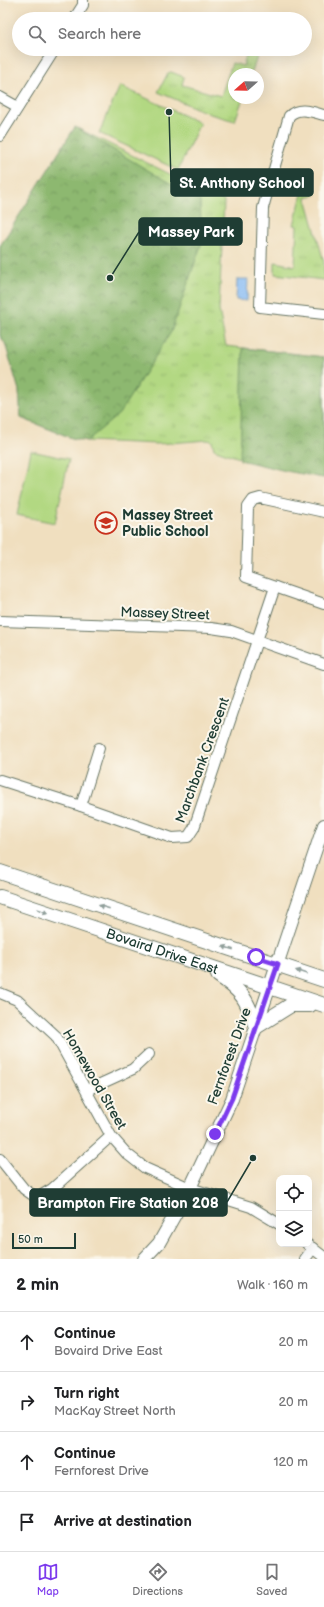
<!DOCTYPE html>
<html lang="en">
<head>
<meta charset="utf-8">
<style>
	body { margin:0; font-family:"Balsamiq Sans",sans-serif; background:#f2f2f2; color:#202124 }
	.controls { position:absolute; right:12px; bottom:12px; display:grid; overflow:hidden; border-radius:8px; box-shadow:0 4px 16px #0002 }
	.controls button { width:36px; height:36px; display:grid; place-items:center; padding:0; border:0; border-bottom:1px solid #e0e0e0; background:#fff; color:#202124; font:20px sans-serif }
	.compass { position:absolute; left:228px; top:68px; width:36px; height:36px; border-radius:50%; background:#fff; box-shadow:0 4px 16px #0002; rotate:250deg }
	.scale { position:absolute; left:12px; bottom:10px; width:64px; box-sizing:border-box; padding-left:4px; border:2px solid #1f3d34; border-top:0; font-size:11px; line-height:14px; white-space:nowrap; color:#1f3d34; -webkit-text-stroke:3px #fbf7ec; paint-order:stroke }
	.stop { position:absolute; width:12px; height:12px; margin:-9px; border:3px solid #7c3aed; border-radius:50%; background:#fff }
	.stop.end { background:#7c3aed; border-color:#fff; box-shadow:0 1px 4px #0008 }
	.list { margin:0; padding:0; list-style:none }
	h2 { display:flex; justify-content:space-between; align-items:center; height:52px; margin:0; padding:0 16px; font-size:17px }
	h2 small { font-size:13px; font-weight:400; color:#757577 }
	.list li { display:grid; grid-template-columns:26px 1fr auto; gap:12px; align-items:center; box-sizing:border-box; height:60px; padding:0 16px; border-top:1px solid #e0e0e0 }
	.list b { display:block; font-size:15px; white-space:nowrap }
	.list p { margin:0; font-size:13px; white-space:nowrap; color:#757577 }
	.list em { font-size:13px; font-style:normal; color:#757577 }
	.icon { flex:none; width:22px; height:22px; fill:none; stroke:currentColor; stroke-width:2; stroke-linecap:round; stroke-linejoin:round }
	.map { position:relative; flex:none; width:324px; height:1259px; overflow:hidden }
	.search { position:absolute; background:#fff; box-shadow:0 4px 16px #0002; left:12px; right:12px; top:12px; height:44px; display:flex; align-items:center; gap:10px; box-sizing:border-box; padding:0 14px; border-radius:22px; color:#757577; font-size:15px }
	.sheet { height:292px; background:#fff }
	nav { display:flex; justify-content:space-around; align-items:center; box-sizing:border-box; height:56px; border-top:1px solid #e0e0e0; background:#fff; font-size:11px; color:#757577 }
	nav a { display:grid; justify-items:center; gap:2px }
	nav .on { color:#7c3aed }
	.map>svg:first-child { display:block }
	.grass { fill:url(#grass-tufts); stroke:#688a5b }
	.forest { fill:url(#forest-crowns); stroke:#567a52 }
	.pitch { fill:#b2d882; stroke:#688a5b }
	.water { fill:#85baf4; stroke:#527c94 }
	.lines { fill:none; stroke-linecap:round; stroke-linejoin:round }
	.minor-casing { stroke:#687665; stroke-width:12 }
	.tertiary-casing { stroke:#687665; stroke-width:14 }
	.secondary-casing { stroke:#687665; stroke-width:16 }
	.minor { stroke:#fff; stroke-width:10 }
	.tertiary { stroke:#fff; stroke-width:12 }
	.secondary { stroke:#fff; stroke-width:14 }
	.oneway { fill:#8f9e9a }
	.route { stroke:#7c3aed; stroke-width:5 }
	.labels { text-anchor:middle; stroke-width:4; stroke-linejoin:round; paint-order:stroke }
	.poi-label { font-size:14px; font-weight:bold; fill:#1f3d34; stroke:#fbf7ec; text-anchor:start }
	.street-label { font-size:14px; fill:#1f3d34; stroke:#fbf7ec }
	.leader { fill:none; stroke:#1f3d34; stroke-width:1.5 }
	.callout-dot { fill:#1f3d34; stroke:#fbf7ec; stroke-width:1.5 }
	.callout { fill:#1f3d34; stroke:#1f3d34; stroke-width:1.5 }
	.callout-label { font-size:15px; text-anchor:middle; font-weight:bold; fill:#fff }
</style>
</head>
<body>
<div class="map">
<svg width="324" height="1259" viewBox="0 0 324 1259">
	<defs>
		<pattern id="grass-tufts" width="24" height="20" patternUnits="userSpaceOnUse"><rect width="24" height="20" fill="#b2d882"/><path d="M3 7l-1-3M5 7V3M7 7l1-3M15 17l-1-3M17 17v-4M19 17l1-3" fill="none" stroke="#99ba71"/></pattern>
		<pattern id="forest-crowns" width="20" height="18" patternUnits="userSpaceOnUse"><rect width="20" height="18" fill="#8db870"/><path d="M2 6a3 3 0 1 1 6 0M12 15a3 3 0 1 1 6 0" fill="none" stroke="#73975d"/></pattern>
	</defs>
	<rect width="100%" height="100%" fill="#fbf7ec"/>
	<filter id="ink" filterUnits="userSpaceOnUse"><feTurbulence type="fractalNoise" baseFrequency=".025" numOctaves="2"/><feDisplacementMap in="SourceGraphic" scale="8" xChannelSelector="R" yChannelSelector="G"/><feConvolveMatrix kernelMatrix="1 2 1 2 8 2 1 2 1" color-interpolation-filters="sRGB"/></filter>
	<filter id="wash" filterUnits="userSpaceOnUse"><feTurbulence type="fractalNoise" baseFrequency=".012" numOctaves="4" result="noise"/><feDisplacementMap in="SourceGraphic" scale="16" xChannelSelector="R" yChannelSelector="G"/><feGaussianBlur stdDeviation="0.9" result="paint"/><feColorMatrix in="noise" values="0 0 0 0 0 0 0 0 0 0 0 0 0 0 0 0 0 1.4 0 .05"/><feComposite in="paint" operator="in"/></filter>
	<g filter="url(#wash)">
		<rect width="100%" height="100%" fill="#f0dfbf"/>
		<g class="grass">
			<polygon points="248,49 260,49 251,74 234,74 234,98 243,98 235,121 210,114 158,92 168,73 171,72 184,77 182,85 221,96 232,63 243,66"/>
			<path d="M75 127 224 201 219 310 226 346 324 357V478C286 471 250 463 214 449L212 441 207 440 158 444 87 441 72 438 21 418 19 390 5 343 0 336V246Z"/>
			<polygon points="304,186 313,190 317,194 306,198 324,262 324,280 275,274 275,262 295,266 297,226 294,225"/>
		</g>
		<g class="forest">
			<polygon points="75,127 200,201 202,242 171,332 119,414 87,441 72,438 21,418 19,390 5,343 0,336 0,246"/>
			<polygon points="243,348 324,357 324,478 286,471 240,460"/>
		</g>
		<g class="pitch">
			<polygon points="120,86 200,123 178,170 99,133"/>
			<polygon points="31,451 69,459 55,523 17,515"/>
		</g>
		<polygon class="water" points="237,279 248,279 247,301 236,300"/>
	</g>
	<g filter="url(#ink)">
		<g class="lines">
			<g class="minor-casing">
				<g id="minor">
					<polyline points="74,19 83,5 83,0"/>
					<polyline points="0,97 18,107"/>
					<path d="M324 115C312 112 299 106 289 116L263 208 260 307 324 314"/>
					<polyline points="0,136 55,49"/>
					<polyline points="275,587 324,604"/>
					<polyline points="0,621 211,628 231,631 324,664"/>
					<polyline points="0,780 81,806 172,838 188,837 194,828 275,587 246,577 248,507 253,500 260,498 324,512"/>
					<polyline points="81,806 99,748"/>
					<polyline points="0,993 17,1000 56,1036 111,1136 127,1154 145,1168 190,1188 251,1207 279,1224"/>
					<polyline points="87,1090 133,1069 149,1054"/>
					<polyline points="0,1159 24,1189 37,1198 52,1189 111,1136"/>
					<polyline points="307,1244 324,1257"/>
					<polyline points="305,1259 313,1248"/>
				</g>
			</g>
			<g class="tertiary-casing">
				<polyline id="tertiary" points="144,1259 159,1243 190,1188 232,1099 324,825"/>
			</g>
			<g class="secondary-casing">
				<g id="secondary">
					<polyline points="0,872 324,980"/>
					<path id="s1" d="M0 897 324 1005"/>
					<path d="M218 975C242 991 247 999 256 1027L291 1005H310"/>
				</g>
			</g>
			<use href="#minor" class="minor"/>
			<use href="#tertiary" class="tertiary"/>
			<use href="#secondary" class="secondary"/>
		</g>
		<defs><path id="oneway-solid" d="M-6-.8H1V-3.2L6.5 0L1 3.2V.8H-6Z"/></defs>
		<g class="oneway">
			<use href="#oneway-solid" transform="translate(104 907) rotate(-162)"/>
			<use href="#oneway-solid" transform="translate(43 911) rotate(19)"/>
			<use href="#oneway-solid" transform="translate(228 948) rotate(-162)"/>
			<use href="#oneway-solid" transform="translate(301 972) rotate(-161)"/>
		</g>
	</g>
	<g class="lines" filter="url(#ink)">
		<polyline class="route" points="215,1134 232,1098 278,964 256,957"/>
	</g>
	<defs>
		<g id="school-ring" transform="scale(1.15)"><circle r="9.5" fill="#fbf7ec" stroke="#c8321e" stroke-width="1.5"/><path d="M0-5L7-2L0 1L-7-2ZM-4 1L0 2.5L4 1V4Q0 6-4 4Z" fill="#c8321e"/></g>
	</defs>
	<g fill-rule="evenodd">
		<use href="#school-ring" x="106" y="523"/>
	</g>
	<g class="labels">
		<g class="poi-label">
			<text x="122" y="520">Massey Street<tspan x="122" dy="16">Public School</tspan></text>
		</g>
		<g class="street-label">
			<text transform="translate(165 613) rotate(2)" y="5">Massey Street</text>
			<text transform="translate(202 760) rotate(-70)" y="5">Marchbank Crescent</text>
			<text dy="5" stroke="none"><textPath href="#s1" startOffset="171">Bovaird Drive East</textPath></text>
			<text transform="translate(229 1056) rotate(-70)" y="5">Fernforest Drive</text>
			<text transform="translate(95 1079) rotate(60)" y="5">Homewood Street</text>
		</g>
	</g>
	<path class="leader" d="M169 112L171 182M110 278L139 232M253 1158L227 1202"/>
	<g class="callout-dot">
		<circle cx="169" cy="112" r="4"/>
		<circle cx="110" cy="278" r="4"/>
		<circle cx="253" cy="1158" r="4"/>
	</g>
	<g class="callout">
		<rect x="171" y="169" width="142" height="27" rx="4"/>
		<rect x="139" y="218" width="103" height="27" rx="4"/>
		<rect x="30" y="1189" width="197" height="27" rx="4"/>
	</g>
	<g class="callout-label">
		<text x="242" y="188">St. Anthony School</text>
		<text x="191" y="237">Massey Park</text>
		<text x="128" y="1208">Brampton Fire Station 208</text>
	</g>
</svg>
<div class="controls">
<button><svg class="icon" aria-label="locate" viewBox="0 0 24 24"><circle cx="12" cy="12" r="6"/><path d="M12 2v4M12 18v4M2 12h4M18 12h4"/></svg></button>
<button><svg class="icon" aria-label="layers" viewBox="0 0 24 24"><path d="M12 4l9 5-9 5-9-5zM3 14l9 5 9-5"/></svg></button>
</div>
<svg class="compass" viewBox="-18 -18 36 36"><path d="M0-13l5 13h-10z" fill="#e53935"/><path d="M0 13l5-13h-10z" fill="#757577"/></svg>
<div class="scale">50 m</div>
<div class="stop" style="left:256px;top:957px"></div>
<div class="stop end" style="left:215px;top:1134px"></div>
<div class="search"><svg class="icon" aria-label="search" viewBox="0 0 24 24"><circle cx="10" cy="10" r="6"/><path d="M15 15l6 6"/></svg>Search here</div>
</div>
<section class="sheet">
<h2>2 min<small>Walk · 160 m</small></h2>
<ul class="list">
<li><svg class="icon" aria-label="ahead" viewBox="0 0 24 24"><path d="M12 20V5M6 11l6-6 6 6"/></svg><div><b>Continue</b><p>Bovaird Drive East</p></div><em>20 m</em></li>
<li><svg class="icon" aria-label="right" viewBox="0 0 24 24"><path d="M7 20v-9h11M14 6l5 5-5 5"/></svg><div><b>Turn right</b><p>MacKay Street North</p></div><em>20 m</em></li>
<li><svg class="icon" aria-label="ahead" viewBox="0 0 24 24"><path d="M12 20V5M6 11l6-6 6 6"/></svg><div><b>Continue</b><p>Fernforest Drive</p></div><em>120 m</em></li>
<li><svg class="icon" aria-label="arrive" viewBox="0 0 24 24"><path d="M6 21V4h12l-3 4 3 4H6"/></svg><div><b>Arrive at destination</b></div></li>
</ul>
</section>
<nav>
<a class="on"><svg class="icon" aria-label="map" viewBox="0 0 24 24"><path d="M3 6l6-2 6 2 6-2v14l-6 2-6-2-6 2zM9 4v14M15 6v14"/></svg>Map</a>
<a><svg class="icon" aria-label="directions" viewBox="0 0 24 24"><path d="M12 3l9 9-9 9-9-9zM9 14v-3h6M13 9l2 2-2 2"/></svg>Directions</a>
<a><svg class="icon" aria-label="saved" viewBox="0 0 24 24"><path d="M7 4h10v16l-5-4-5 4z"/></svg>Saved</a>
</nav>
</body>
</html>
